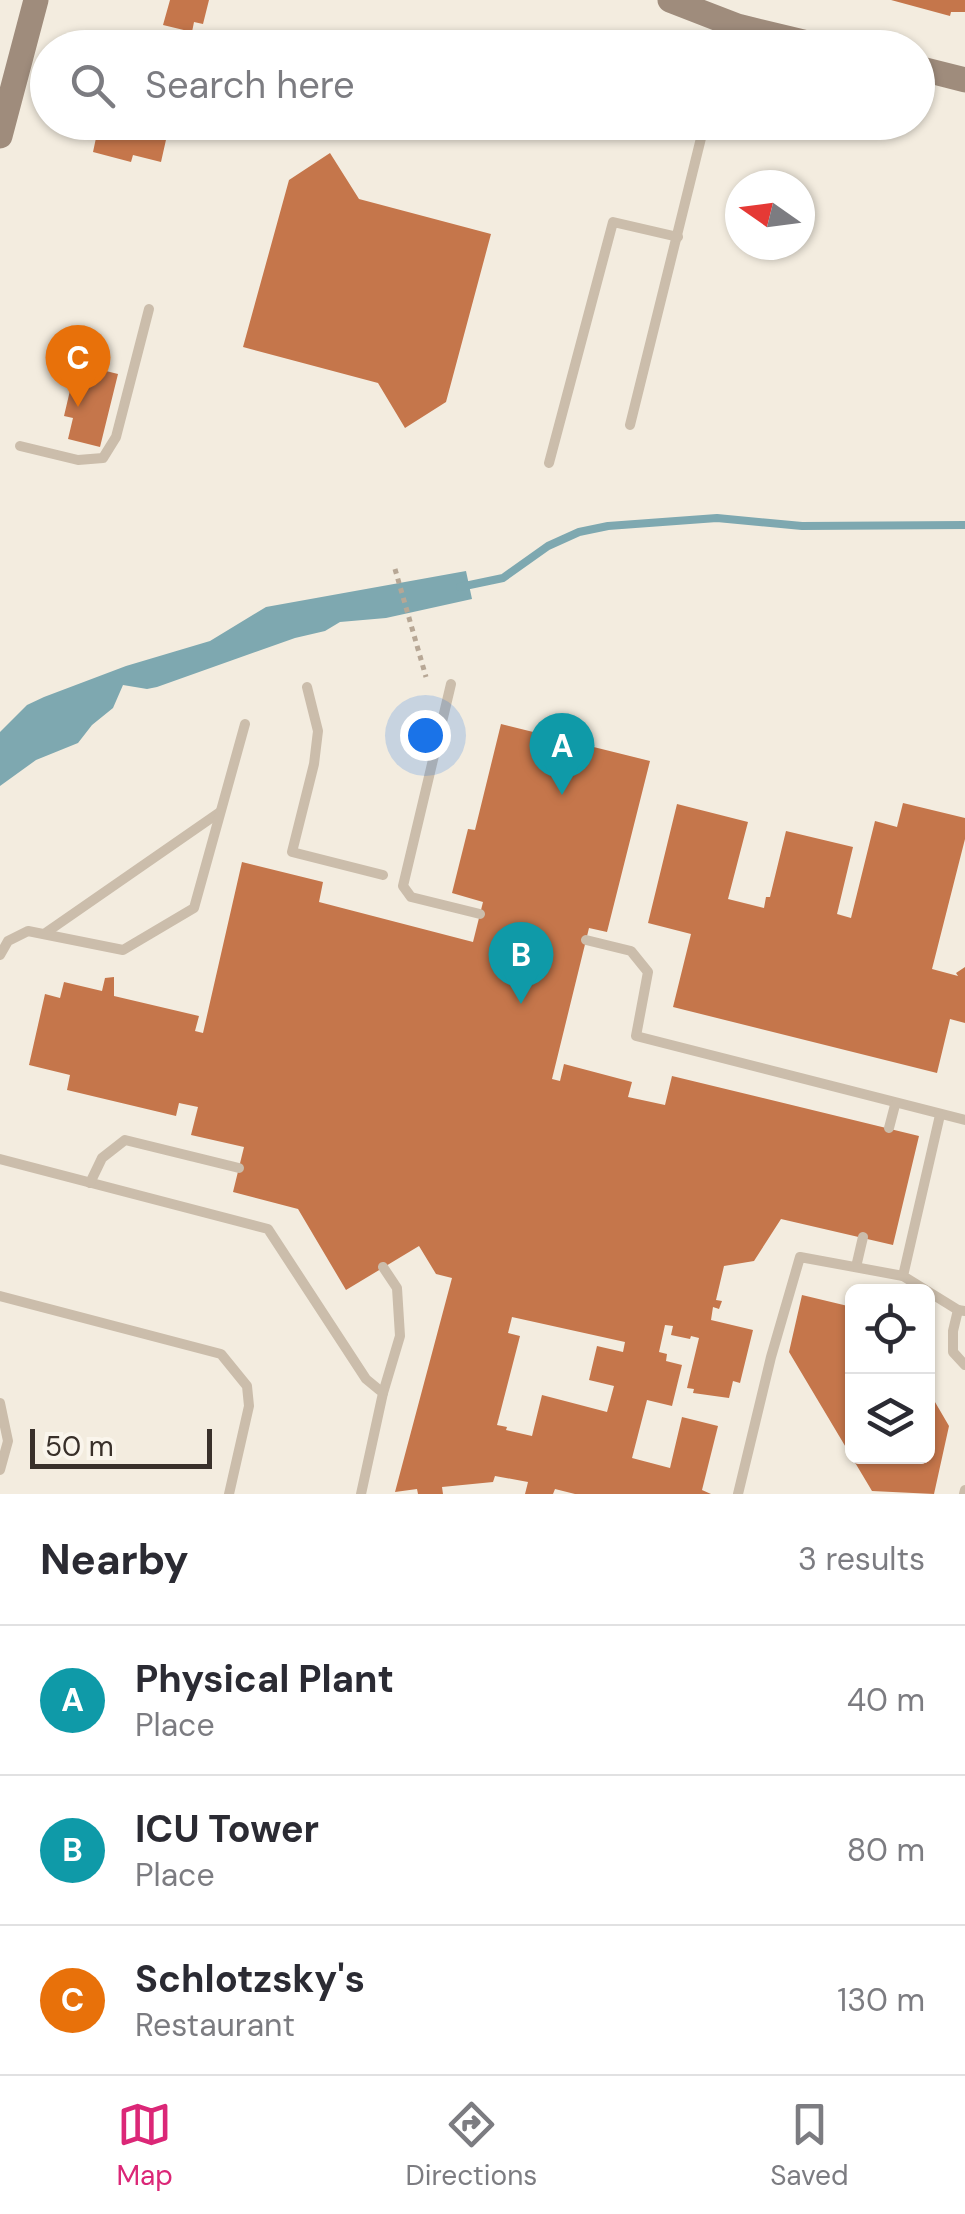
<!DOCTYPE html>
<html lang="en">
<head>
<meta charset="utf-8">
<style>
	body { margin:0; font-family:"DM Sans",sans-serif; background:#f2f2f3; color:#2b2b33 }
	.controls { position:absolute; right:30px; bottom:30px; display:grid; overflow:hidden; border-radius:15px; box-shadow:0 2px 8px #0004 }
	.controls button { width:90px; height:90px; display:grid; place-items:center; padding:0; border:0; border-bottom:2px solid #e1e1e2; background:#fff; color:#2b2b33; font:50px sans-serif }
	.compass { position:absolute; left:725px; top:170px; width:90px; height:90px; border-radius:50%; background:#fff; box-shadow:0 2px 8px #0004; rotate:284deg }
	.scale { position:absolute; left:30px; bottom:25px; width:182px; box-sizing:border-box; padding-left:10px; border:5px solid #39302a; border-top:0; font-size:28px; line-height:35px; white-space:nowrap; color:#39302a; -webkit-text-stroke:8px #faf5ec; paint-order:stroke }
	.you { position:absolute; left:425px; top:735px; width:35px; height:35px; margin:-25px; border:8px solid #fff; border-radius:50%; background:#1a73e8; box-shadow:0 0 0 15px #1a73e833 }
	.badge { display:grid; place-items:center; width:65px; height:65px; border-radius:50%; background:#db2777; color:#fff; font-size:32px; font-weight:700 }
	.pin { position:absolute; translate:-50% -82px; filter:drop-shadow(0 2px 5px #0008) }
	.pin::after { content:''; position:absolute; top:52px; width:35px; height:30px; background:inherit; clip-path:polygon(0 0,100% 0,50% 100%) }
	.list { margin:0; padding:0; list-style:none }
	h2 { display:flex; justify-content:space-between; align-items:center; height:130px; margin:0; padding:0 40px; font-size:42px }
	h2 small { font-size:32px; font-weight:400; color:#7c7c81 }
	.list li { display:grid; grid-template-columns:65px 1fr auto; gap:30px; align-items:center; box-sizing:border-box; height:150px; padding:0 40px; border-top:2px solid #e1e1e2 }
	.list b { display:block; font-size:38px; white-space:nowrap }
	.list p { margin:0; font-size:32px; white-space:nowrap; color:#7c7c81 }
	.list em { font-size:32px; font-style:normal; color:#7c7c81 }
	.icon { flex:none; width:55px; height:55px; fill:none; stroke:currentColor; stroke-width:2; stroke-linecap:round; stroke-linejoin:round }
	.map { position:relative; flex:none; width:965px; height:1494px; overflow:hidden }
	.search { position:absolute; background:#fff; box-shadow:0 2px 8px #0004; left:30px; right:30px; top:30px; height:110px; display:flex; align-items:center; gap:25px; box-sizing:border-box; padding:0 35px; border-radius:55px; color:#7c7c81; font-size:38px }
	.sheet { height:580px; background:#fff }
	nav { display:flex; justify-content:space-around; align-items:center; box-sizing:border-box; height:140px; border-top:2px solid #e1e1e2; background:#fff; font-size:28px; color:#7c7c81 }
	nav a { display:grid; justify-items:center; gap:5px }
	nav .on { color:#db2777 }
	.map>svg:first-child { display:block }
	.water { fill:#7ea8b0 }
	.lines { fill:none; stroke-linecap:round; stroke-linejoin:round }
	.stream { stroke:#7ea8b0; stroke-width:8 }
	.building { fill:#c5764b; fill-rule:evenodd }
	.path { stroke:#b7a795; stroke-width:5; stroke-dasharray:5 5; stroke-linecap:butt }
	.lane { stroke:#cbbdab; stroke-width:10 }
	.secondary { stroke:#9f8c7c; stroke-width:25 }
</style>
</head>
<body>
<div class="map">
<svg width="965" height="1494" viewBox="0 0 965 1494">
	<rect width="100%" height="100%" fill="#f3ecdf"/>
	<polygon class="water" points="466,571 472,599 386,618 340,622 325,631 295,638 157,687 147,689 123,685 113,708 92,725 78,743 36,760 0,786 0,732 27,705 44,697 126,666 210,641 266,607"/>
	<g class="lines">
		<polyline class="stream" points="460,587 503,578 548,546 579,532 608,526 717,518 802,526 965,525"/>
	</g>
	<g class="building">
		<polygon points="170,0 209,0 203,24 194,22 192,32 163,25"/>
		<polygon points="891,0 965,0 965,12 951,12 950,16"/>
		<polygon points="76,122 170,122 161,162 133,155 131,162 93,152 96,138 73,132"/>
		<polygon points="330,153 359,199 491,234 446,402 405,428 378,383 243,347 289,180"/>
		<polygon points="86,366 118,374 100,447 68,439 73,418 64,416 72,382 81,385"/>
		<path d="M501 724 650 761 607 932 589 928 552 1079 560 1081 564 1064 632 1082 628 1097 665 1105 672 1076 919 1136 893 1245 781 1219 754 1261 724 1266 716 1300 722 1301 719 1309 713 1307 711 1320 753 1330 740 1383 733 1381 729 1398 693 1393 694 1389 687 1388 699 1338 691 1336 690 1339 671 1335 673 1326 665 1325 659 1352 667 1354 666 1361 682 1365 672 1406 647 1400 632 1458 670 1468 682 1417 718 1426 702 1490 711 1494H575L555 1489 553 1494H525L528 1482 495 1476 493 1482 442 1487 443 1494H418L417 1489 395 1492 452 1278 436 1274 419 1246 346 1290 298 1209 233 1192 244 1147 191 1135 198 1107 179 1103 176 1116 67 1090 70 1075 29 1065 45 994 60 998 64 982 102 991 105 978 114 977V996L199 1016 195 1031 203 1033 242 862 323 882 319 902 473 942 483 902 452 893 468 829 475 830ZM512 1317 625 1342 623 1352 597 1346 589 1380 614 1386 607 1412 542 1395 532 1436 506 1430 507 1427 497 1425 520 1336 508 1333Z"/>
		<polygon points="903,803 965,818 965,839 932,969 958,976 956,973 965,967 965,1023 950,1019 937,1073 673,1007 691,934 648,923 677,804 748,822 728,899 764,908 766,897 770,897 786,831 853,847 837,914 851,918 875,821 897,827"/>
		<polygon points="802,1295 852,1307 852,1456 928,1456 928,1390 949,1426 934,1494 872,1491 789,1352"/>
	</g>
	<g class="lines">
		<polyline class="path" points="395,569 426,677"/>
		<g class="lane">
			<polyline points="723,48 728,24"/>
			<polyline points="630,425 705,122"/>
			<polyline points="20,446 78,460 103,458 116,437 149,309"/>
			<polyline points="549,463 613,222 678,237"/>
			<polyline points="451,684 403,886 411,897 480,914"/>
			<polyline points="307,687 318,731 314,764 292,852 383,875"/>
			<polyline points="44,934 220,812"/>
			<polyline points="586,940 631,951 648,972 636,1036 965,1120"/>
			<polyline points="0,955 8,941 28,931 123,950 194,908 245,724"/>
			<polyline points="940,1115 903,1276 958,1310"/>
			<polyline points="889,1128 895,1105"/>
			<polyline points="0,1159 268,1229 366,1379 383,1393 361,1494"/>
			<polyline points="90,1183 102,1158 125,1140 239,1168"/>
			<polyline points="856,1267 863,1237"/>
			<polyline points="0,1296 221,1354 247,1386 249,1406 229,1494"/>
			<polyline points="965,1311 958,1310 953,1331 953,1352 965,1365"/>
			<polyline points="383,1393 400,1336 397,1288 383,1267"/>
			<polyline points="0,1403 8,1441 0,1470"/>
			<polyline points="738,1494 771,1357 800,1257 903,1276"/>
			<polyline points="964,1494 965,1490"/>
		</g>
		<g class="secondary">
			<polyline points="670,0 737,26 828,48"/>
			<polyline points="918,68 965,80"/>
			<polyline points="0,136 36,0"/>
		</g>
	</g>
</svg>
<div class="controls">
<button><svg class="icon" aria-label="locate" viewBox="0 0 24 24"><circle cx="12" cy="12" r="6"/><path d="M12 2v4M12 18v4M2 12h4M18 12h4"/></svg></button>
<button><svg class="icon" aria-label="layers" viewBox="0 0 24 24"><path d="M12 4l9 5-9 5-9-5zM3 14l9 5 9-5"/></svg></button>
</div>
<svg class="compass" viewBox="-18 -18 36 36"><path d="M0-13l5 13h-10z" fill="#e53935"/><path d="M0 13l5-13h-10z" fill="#7c7c81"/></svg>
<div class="scale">50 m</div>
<div class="you"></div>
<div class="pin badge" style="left:562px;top:795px;background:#0f9aa8">A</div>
<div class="pin badge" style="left:521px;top:1004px;background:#0f9aa8">B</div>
<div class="pin badge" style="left:78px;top:407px;background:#e8710a">C</div>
<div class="search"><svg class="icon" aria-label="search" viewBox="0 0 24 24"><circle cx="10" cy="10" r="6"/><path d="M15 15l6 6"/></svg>Search here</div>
</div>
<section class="sheet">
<h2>Nearby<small>3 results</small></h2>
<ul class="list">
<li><span class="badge" style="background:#0f9aa8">A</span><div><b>Physical Plant</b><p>Place</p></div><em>40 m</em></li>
<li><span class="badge" style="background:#0f9aa8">B</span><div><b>ICU Tower</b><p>Place</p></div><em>80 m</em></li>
<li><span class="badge" style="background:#e8710a">C</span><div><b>Schlotzsky's</b><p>Restaurant</p></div><em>130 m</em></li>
</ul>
</section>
<nav>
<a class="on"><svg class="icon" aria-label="map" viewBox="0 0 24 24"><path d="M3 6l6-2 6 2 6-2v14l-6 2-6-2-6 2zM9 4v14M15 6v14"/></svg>Map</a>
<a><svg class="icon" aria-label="directions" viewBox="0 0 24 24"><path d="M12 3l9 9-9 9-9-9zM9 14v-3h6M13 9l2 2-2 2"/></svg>Directions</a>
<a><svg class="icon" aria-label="saved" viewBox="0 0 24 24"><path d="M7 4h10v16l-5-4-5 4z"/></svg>Saved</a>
</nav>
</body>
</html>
